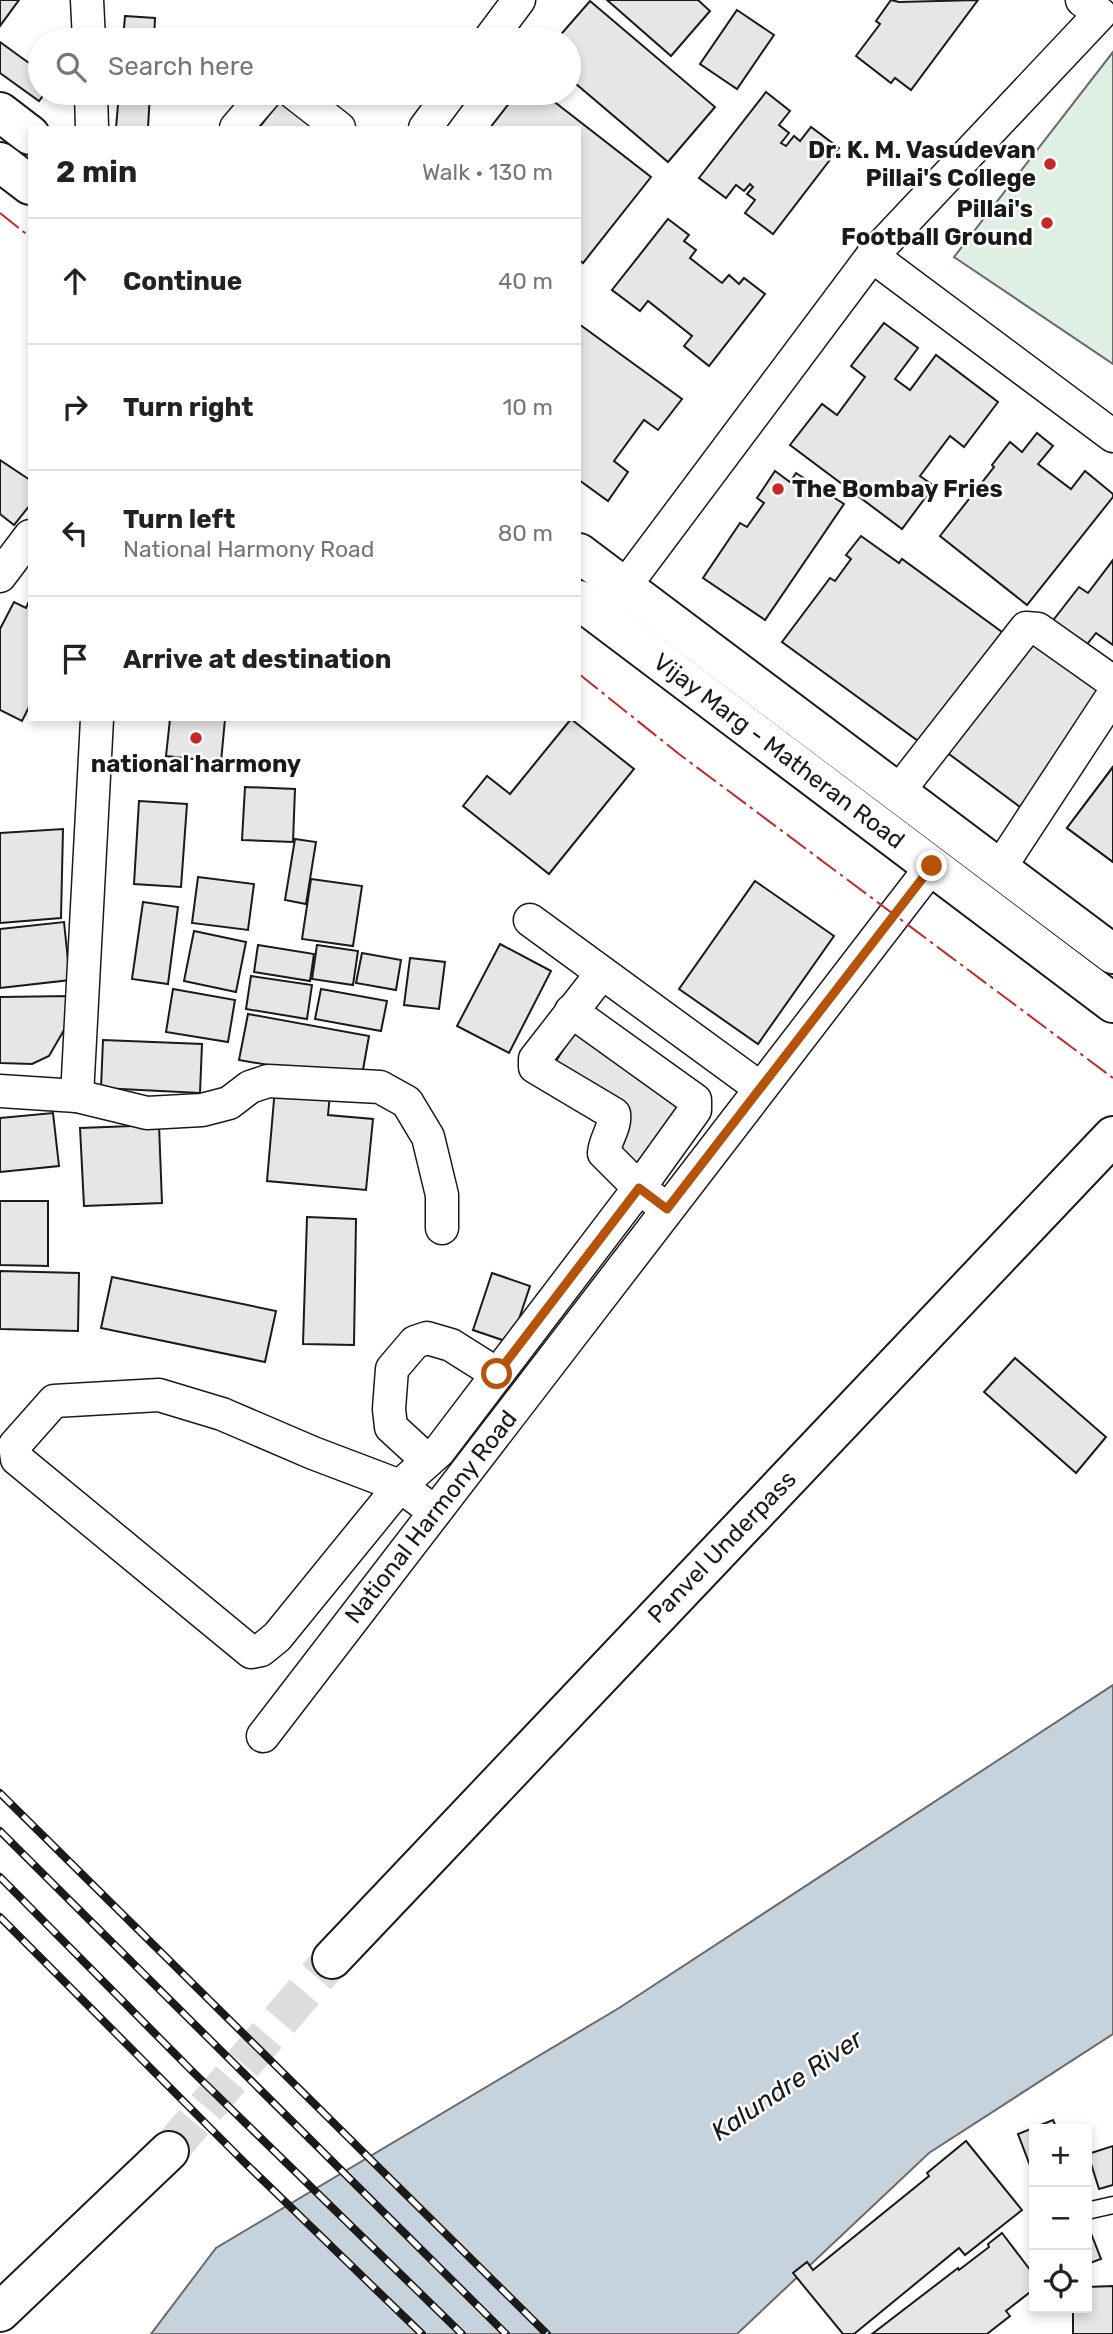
<!DOCTYPE html>
<html lang="en">
<head>
<meta charset="utf-8">
<style>
	body { margin:0; font-family:Rubik,sans-serif; background:#f6f6f6; color:#222 }
	.controls { position:absolute; right:21px; bottom:21px; display:grid; overflow:hidden; border-radius:0px; box-shadow:0 4px 10px #0003 }
	.controls button { width:63px; height:63px; display:grid; place-items:center; padding:0; border:0; border-bottom:2px solid #e0e0e0; background:#fff; color:#222; font:35px sans-serif }
	.stop { position:absolute; width:21px; height:21px; margin:-16px; border:5px solid #b45309; border-radius:50%; background:#fff }
	.stop.end { background:#b45309; border-color:#fff; box-shadow:0 2px 7px #0008 }
	.list { margin:0; padding:0; list-style:none }
	h2 { display:flex; justify-content:space-between; align-items:center; height:91px; margin:0; padding:0 28px; font-size:30px }
	h2 small { font-size:23px; font-weight:400; color:#767676 }
	.list li { display:grid; grid-template-columns:46px 1fr auto; gap:21px; align-items:center; box-sizing:border-box; height:126px; padding:0 28px; border-top:2px solid #e0e0e0 }
	.list b { display:block; font-size:26px; white-space:nowrap }
	.list p { margin:0; font-size:23px; white-space:nowrap; color:#767676 }
	.list em { font-size:23px; font-style:normal; color:#767676 }
	.icon { flex:none; width:38px; height:38px; fill:none; stroke:currentColor; stroke-width:2; stroke-linecap:round; stroke-linejoin:round }
	.map { position:relative; flex:none; width:1113px; height:2334px; overflow:hidden }
	.search { position:absolute; background:#fff; box-shadow:0 4px 10px #0003; left:28px; top:28px; width:553px; height:77px; display:flex; align-items:center; gap:18px; box-sizing:border-box; padding:0 24px; border-radius:38px; color:#767676; font-size:26px }
	.panel { position:absolute; background:#fff; box-shadow:0 4px 10px #0003; left:28px; top:126px; width:553px; height:595px; border-radius:0px }
	.map>svg:first-child { display:block }
	.green { fill:#e0efe3; stroke:#6a6a6a; stroke-width:2 }
	.water { fill:#c6d2dc; stroke:#6a6a6a; stroke-width:2 }
	.building { fill:#e6e6e6; stroke:#1a1a1a; stroke-width:2 }
	.lines { fill:none; stroke-linecap:round; stroke-linejoin:round }
	.secondary-tunnel { stroke:#ddd; stroke-width:38; stroke-dasharray:38 19; stroke-linecap:butt }
	.service-casing { stroke:#1a1a1a; stroke-width:19 }
	.minor-casing { stroke:#1a1a1a; stroke-width:35 }
	.secondary-casing { stroke:#1a1a1a; stroke-width:42 }
	.service { stroke:#fff; stroke-width:16 }
	.minor { stroke:#fff; stroke-width:32 }
	.secondary { stroke:#fff; stroke-width:38 }
	.rail-casing { stroke:#1a1a1a; stroke-width:8 }
	.rail { stroke:#fff; stroke-width:5; stroke-dasharray:16; stroke-linecap:butt }
	.power { stroke:#c62828; stroke-width:2; stroke-dasharray:24 5 3.5 5; stroke-linecap:butt }
	.route { stroke:#b45309; stroke-width:9 }
	.poi-dot { fill:#c62828; stroke:#fff; stroke-width:2.5 }
	.labels { text-anchor:middle; stroke-width:5; stroke-linejoin:round; paint-order:stroke }
	.poi-label { font-size:24px; font-weight:bold; fill:#1a1a1a; stroke:#fff; text-anchor:end }
	.street-label { font-size:24px; fill:#1a1a1a; stroke:#fff }
	.water-label { font-size:26px; font-style:italic; fill:#1a1a1a; stroke:#fff }
</style>
</head>
<body>
<div class="map">
<svg width="1113" height="2334" viewBox="0 0 1113 2334">
	<rect width="100%" height="100%" fill="#fff"/>
	<polygon class="green" points="1113,52 1113,364 954,257"/>
	<polygon class="water" points="1113,1685 1113,2034 929,2153 737,2334 151,2334 216,2248 619,2008"/>
	<g class="building">
		<polygon points="0,0 19,0 0,26"/>
		<polygon points="607,0 698,0 710,11 671,56"/>
		<polygon points="891,0 899,2 978,0 911,90 895,78 891,83 856,56 880,24 876,21"/>
		<polygon points="590,1 715,107 668,162 569,78 569,40 556,40"/>
		<polygon points="737,10 774,35 737,89 700,64"/>
		<polygon points="125,16 155,18 154,40 123,40"/>
		<polygon points="0,42 40,71 40,93 45,93 39,101 0,73"/>
		<polygon points="766,92 790,111 779,125 789,133 781,143 786,146 794,136 800,141 811,127 839,148 773,234 745,213 755,200 747,194 753,187 750,184 744,191 736,185 726,198 699,178"/>
		<polygon points="119,93 150,93 148,128 116,128"/>
		<polygon points="286,93 320,118 312,128 259,128"/>
		<polygon points="517,93 543,93 651,177 583,263 579,260 579,128 490,128"/>
		<polygon points="668,219 689,235 684,241 696,250 690,258 722,283 729,275 739,284 744,278 765,294 709,366 684,346 692,336 648,301 640,311 612,290"/>
		<polygon points="884,323 918,348 895,379 910,390 936,355 998,402 964,447 950,436 920,476 934,486 902,529 790,445 822,404 837,415 865,377 851,366"/>
		<polygon points="579,324 682,399 658,430 644,420 614,461 628,472 608,501 579,480"/>
		<polygon points="1037,433 1053,446 1038,464 1071,489 1085,471 1113,494 1113,497 1027,605 940,536 994,467 992,465 1010,442 1022,452"/>
		<polygon points="0,460 30,480 30,505 14,525 0,514"/>
		<polygon points="775,471 790,482 796,473 844,504 765,620 703,578 740,523 747,527 764,503 757,498"/>
		<polygon points="861,536 899,563 902,559 1002,632 921,743 782,642 830,578 835,581 851,559 846,555"/>
		<polygon points="1113,560 1113,645 1096,633 1084,648 1051,623 1079,587 1088,593"/>
		<polygon points="30,599 30,705 22,721 0,710 0,629 14,602 26,608"/>
		<polygon points="1032,634 1108,690 1020,807 945,751"/>
		<polygon points="170,719 225,719 221,762 166,756"/>
		<polygon points="571,719 634,769 549,874 463,806 487,776 510,794"/>
		<polygon points="1113,767 1113,862 1067,828"/>
		<polygon points="1113,767 1113,862 1067,828"/>
		<polygon points="245,787 295,789 293,842 242,840"/>
		<polygon points="139,801 187,804 181,887 134,884"/>
		<polygon points="63,829 61,918 0,923 0,833"/>
		<polygon points="295,839 316,842 306,904 285,900"/>
		<polygon points="198,877 254,884 248,930 192,923"/>
		<polygon points="311,879 362,886 353,946 302,939"/>
		<polygon points="755,881 834,936 758,1044 679,989"/>
		<polygon points="143,902 178,907 168,984 132,979"/>
		<polygon points="64,922 70,980 0,988 0,929"/>
		<polygon points="194,931 246,942 236,992 184,981"/>
		<polygon points="500,944 551,971 509,1053 457,1026"/>
		<polygon points="258,945 314,954 310,981 254,972"/>
		<polygon points="317,945 358,951 353,985 312,979"/>
		<polygon points="362,953 401,960 396,990 356,983"/>
		<polygon points="410,958 445,962 439,1009 404,1005"/>
		<polygon points="251,976 312,985 307,1019 246,1009"/>
		<polygon points="173,989 235,1000 228,1042 166,1032"/>
		<polygon points="321,989 387,1001 381,1031 315,1019"/>
		<polygon points="71,996 71,1018 49,1056 32,1064 0,1063 0,997"/>
		<polygon points="248,1014 369,1036 361,1081 239,1060"/>
		<polygon points="574,1033 690,1108 645,1169 608,1146 630,1112 554,1064"/>
		<polygon points="103,1040 202,1044 200,1093 101,1088"/>
		<polygon points="275,1088 330,1094 328,1115 373,1119 366,1190 267,1181"/>
		<polygon points="53,1113 59,1166 0,1172 0,1118"/>
		<polygon points="159,1125 162,1203 84,1206 80,1128"/>
		<polygon points="0,1201 48,1201 48,1266 0,1265"/>
		<polygon points="307,1217 356,1219 354,1345 303,1344"/>
		<polygon points="0,1271 79,1273 78,1331 0,1329"/>
		<polygon points="492,1273 530,1286 511,1343 473,1330"/>
		<polygon points="112,1277 276,1311 265,1362 101,1328"/>
		<polygon points="1015,1358 1106,1437 1076,1473 984,1392"/>
		<polygon points="1053,2120 1057,2129 1034,2129 1034,2176 1018,2134"/>
		<polygon points="966,2141 1022,2210 965,2255 959,2248 854,2334 843,2334 793,2273 807,2262 813,2270 929,2176 927,2173"/>
		<polygon points="1113,2146 1113,2185 1099,2189 1088,2154"/>
		<polygon points="1087,2223 1101,2259 1087,2264"/>
		<polygon points="1002,2233 1034,2275 1034,2289 1006,2311 1010,2316 987,2334 872,2334 958,2268 959,2270 989,2247 988,2244"/>
		<polygon points="1113,2286 1113,2334 1073,2334 1073,2308 1087,2308 1087,2287"/>
	</g>
	<g class="lines">
		<polyline class="secondary-tunnel" points="169,2151 332,1959"/>
		<g class="service-casing">
			<polyline id="service" points="1091,2210 1113,2205"/>
		</g>
		<g class="minor-casing">
			<g id="minor">
				<polyline points="87,0 89,40"/>
				<polyline points="489,40 519,0"/>
				<polyline points="91,93 92,128"/>
				<polyline points="294,93 339,128"/>
				<polyline points="236,128 266,93"/>
				<polyline points="425,128 451,93"/>
				<polyline points="872,256 1113,436"/>
				<polyline points="0,576 30,536"/>
				<polyline points="610,606 872,256 1100,14 1082,0"/>
				<polyline points="898,792 1026,628 1038,629 1113,682"/>
				<polyline points="999,869 1113,695"/>
				<polyline points="530,920 760,1088"/>
				<polyline points="571,1011 695,1100 695,1110 639,1188 655,1200"/>
				<polyline points="0,1091 77,1096 147,1113 202,1110 229,1103 250,1087 268,1081 380,1087 407,1102 428,1137 442,1195 442,1228"/>
				<polyline points="77,1096 97,719"/>
				<polyline points="428,1461 391,1427 389,1409 392,1369 415,1342 427,1338 451,1345 497,1374"/>
				<path d="M435 1512 400 1486 313 1453 222 1414 159 1395 54 1401 15 1445 17 1459 251 1652 261 1650 277 1637 400 1486 439 1451 639 1188 604 1153C605 1139 616 1127 614 1114L535 1067V1059L602 973"/>
				<polyline points="263,1736 932,866"/>
			</g>
		</g>
		<g class="secondary-casing">
			<g id="secondary">
				<polyline points="0,112 30,135"/>
				<polyline points="0,162 30,185"/>
				<polyline points="579,553 1113,954"/>
				<polyline points="579,600 1113,1003"/>
				<polyline points="332,1959 1113,1136"/>
				<polyline points="0,2312 169,2151"/>
			</g>
		</g>
		<use href="#service" class="service"/>
		<use href="#minor" class="minor"/>
		<use href="#secondary" class="secondary"/>
		<g class="rail-casing">
			<g id="rail">
				<polyline points="0,1793 547,2334"/>
				<polyline points="0,1831 506,2334"/>
				<polyline points="0,1877 191,2070 462,2334"/>
				<polyline points="0,1917 244,2162 422,2334"/>
			</g>
		</g>
		<use href="#rail" class="rail"/>
		<g class="power">
			<polyline points="0,213 30,237"/>
			<polyline points="579,674 679,754 1113,1078"/>
		</g>
	</g>
	<g class="lines">
		<polyline class="route" points="497,1374 639,1188 667,1209 932,866"/>
	</g>
	<g class="poi-dot">
		<circle cx="1050" cy="164" r="7"/>
		<circle cx="1047" cy="223" r="7"/>
		<circle cx="778" cy="489" r="7"/>
		<circle cx="196" cy="738" r="7"/>
	</g>
	<g class="labels">
		<g class="poi-label">
			<text x="1036" y="158">Dr. K. M. Vasudevan<tspan x="1036" dy="28">Pillai's College</tspan></text>
			<text x="1033" y="217">Pillai's<tspan x="1033" dy="28">Football Ground</tspan></text>
			<text x="792" y="497" text-anchor="start">The Bombay Fries</text>
			<text x="196" y="772" text-anchor="middle">national harmony</text>
		</g>
		<g class="street-label">
			<text transform="translate(779 751) rotate(37)" y="8">Vijay Marg - Matheran Road</text>
			<text transform="translate(431 1517) rotate(-52)" y="8">National Harmony Road</text>
			<text transform="translate(722 1547) rotate(-46)" y="8">Panvel Underpass</text>
		</g>
		<g class="water-label">
			<text transform="translate(787 2085) rotate(-34)" y="9">Kalundre River</text>
		</g>
	</g>
</svg>
<div class="controls">
<button>+</button>
<button>−</button>
<button><svg class="icon" aria-label="locate" viewBox="0 0 24 24"><circle cx="12" cy="12" r="6"/><path d="M12 2v4M12 18v4M2 12h4M18 12h4"/></svg></button>
</div>
<div class="stop" style="left:497px;top:1374px"></div>
<div class="stop end" style="left:932px;top:866px"></div>
<div class="search"><svg class="icon" aria-label="search" viewBox="0 0 24 24"><circle cx="10" cy="10" r="6"/><path d="M15 15l6 6"/></svg>Search here</div>
<section class="panel">
<h2>2 min<small>Walk · 130 m</small></h2>
<ul class="list">
<li><svg class="icon" aria-label="ahead" viewBox="0 0 24 24"><path d="M12 20V5M6 11l6-6 6 6"/></svg><div><b>Continue</b></div><em>40 m</em></li>
<li><svg class="icon" aria-label="right" viewBox="0 0 24 24"><path d="M7 20v-9h11M14 6l5 5-5 5"/></svg><div><b>Turn right</b></div><em>10 m</em></li>
<li><svg class="icon" aria-label="left" viewBox="0 0 24 24"><path d="M17 20v-9H6M10 6l-5 5 5 5"/></svg><div><b>Turn left</b><p>National Harmony Road</p></div><em>80 m</em></li>
<li><svg class="icon" aria-label="arrive" viewBox="0 0 24 24"><path d="M6 21V4h12l-3 4 3 4H6"/></svg><div><b>Arrive at destination</b></div></li>
</ul>
</section>
</div>
</body>
</html>
